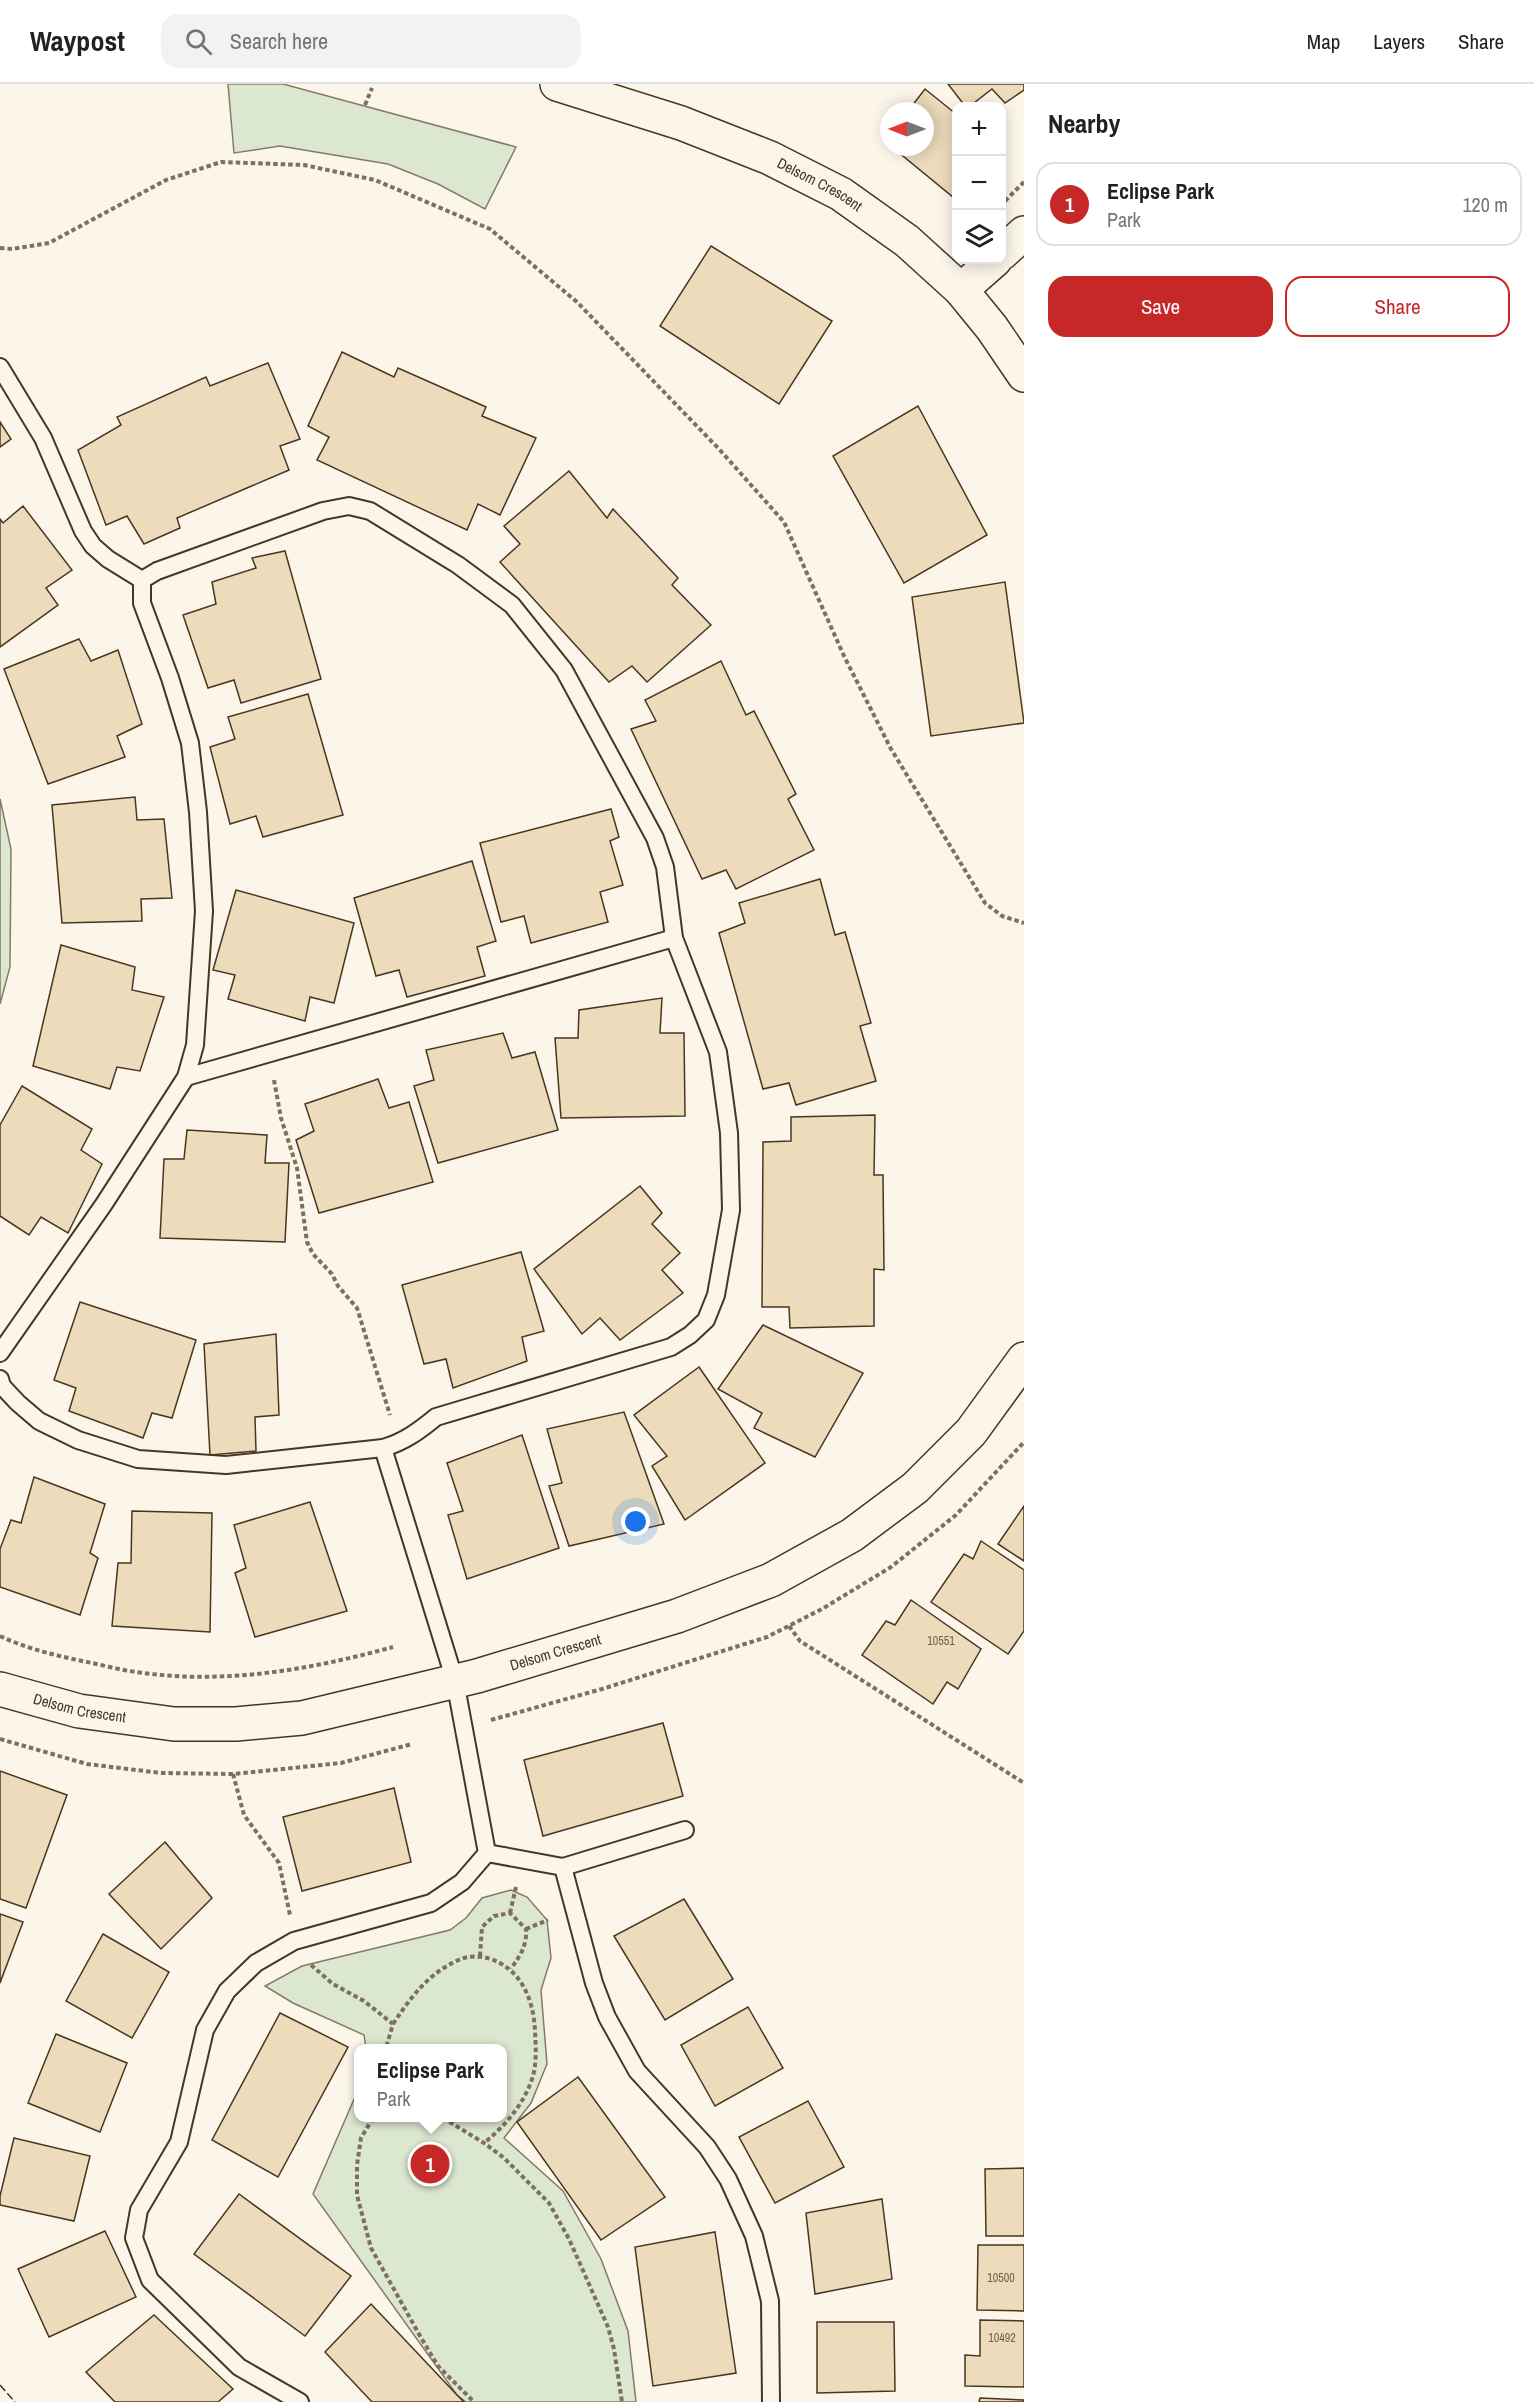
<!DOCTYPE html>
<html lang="en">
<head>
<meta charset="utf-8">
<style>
	body { margin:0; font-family:"Archivo Narrow",sans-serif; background:#f2f2f2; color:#202124 }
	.controls { position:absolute; right:18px; top:18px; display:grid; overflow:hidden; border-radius:12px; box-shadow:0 3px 15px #0003 }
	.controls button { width:54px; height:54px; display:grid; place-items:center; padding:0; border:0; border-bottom:2px solid #e0e0e0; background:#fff; color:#202124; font:30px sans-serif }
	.compass { position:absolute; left:880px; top:18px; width:54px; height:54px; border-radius:50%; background:#fff; box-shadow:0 3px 15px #0003; rotate:270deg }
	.you { position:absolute; left:636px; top:1438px; width:21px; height:21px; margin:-15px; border:4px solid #fff; border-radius:50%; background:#1a73e8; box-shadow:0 0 0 9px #1a73e833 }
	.badge { display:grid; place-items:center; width:39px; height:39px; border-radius:50%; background:#c62828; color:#fff; font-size:20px; font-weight:700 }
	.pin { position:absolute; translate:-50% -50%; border:3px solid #fff; box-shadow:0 2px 6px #0006 }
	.popup { position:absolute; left:354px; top:1960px; width:153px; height:78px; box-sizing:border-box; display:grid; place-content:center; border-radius:12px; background:#fff; filter:drop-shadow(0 2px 4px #0005); font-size:20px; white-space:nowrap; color:#757577 }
	.popup b { font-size:22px; color:#202124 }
	.popup::after { content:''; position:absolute; left:50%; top:100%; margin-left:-12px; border:12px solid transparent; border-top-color:#fff }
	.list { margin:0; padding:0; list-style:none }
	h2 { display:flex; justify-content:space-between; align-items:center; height:78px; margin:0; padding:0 24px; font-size:26px }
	h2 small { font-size:20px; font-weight:400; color:#757577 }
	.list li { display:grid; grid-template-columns:39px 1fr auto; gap:18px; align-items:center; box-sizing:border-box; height:84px; margin:0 12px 12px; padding:0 12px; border:2px solid #e0e0e0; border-radius:18px }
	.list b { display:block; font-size:22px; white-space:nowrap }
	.list p { margin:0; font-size:20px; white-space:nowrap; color:#757577 }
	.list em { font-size:20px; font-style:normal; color:#757577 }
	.actions { display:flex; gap:12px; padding:18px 24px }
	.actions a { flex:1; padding:14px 0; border:2px solid #c62828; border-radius:18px; text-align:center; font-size:21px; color:#c62828 }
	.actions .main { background:#c62828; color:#fff }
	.icon { flex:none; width:33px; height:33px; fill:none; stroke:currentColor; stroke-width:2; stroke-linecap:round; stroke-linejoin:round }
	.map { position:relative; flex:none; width:1024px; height:2318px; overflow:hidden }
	header { display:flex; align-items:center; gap:36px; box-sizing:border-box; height:84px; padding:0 30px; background:#fff; border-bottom:2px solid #e0e0e0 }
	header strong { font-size:28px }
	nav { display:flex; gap:33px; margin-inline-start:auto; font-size:21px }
	.search { width:420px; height:54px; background:#f2f2f2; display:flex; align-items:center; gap:15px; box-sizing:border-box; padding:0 21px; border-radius:18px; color:#757577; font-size:22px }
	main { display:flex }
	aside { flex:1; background:#fff }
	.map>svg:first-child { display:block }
	.green { fill:#dce7d0; stroke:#887966; stroke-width:1.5 }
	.building { fill:#ecdcbc; stroke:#4a3520; stroke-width:1.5 }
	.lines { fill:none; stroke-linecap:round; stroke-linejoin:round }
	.service-casing { stroke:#4a3520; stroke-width:20 }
	.minor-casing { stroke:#4a3520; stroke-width:36 }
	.tertiary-casing { stroke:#4a3520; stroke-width:36 }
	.path { stroke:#7f6f5c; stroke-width:4; stroke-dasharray:4.5 3; stroke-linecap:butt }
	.service { stroke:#fbf6e9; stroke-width:16 }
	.minor { stroke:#fbf6e9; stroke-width:33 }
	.tertiary { stroke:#fbf6e9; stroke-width:33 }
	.fence { stroke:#4a3520; stroke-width:1.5; stroke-dasharray:8 3; stroke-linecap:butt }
	.labels { text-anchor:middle; stroke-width:4.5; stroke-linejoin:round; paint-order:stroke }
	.number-label { font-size:12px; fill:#725f47 }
	.street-label { font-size:15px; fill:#4a3520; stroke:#fbf6e9 }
</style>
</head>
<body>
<header>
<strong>Waypost</strong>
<div class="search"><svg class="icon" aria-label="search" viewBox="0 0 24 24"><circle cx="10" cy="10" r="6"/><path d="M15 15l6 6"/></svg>Search here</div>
<nav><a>Map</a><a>Layers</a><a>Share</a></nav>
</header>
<main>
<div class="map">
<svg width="1024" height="2318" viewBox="0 0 1024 2318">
	<rect width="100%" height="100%" fill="#fbf6e9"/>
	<g class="green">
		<polygon points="228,0 283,0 516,63 485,125 438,100 388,80 280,62 234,69"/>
		<polygon points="0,715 11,765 10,883 0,920"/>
		<polygon points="511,1806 527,1813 547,1836 551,1874 541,1906 547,1980 531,2019 504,2054 563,2107 601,2175 628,2247 636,2318 466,2318 457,2311 313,2110 358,2006 358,2034 502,2034 502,1964 366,1964 364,1951 293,1919 265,1902 302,1882 450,1846 466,1834 482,1814"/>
	</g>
	<g class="building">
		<polygon points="948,0 1024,0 1024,6 1005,19 992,5 970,22 965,22"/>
		<polygon points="925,5 956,30 956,108 953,113 892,63 925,63 925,27 908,27"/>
		<polygon points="711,162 832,237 779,320 660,242"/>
		<polygon points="342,268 394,293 398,284 486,323 482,332 536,354 500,431 478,420 467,446 317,376 329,353 308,342"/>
		<polygon points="268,279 300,355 280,362 289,386 177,434 180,444 144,460 127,432 106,441 78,366 121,341 117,333 206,293 210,302"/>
		<polygon points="918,322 987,451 904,499 833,372"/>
		<polygon points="0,338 11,355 0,363"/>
		<polygon points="569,387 607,434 613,425 678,494 672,501 711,541 647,598 632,582 609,598 500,478 520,460 504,442"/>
		<polygon points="23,422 72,486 46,504 58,521 0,563 0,435 3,439"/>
		<polygon points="285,467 321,595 241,619 234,596 208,604 183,531 216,520 212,498 256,484 252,474"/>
		<polygon points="1005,498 1024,639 931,652 912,513"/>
		<polygon points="79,555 91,577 118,566 142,640 117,652 125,673 48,700 4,585"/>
		<polygon points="721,577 746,631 754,627 796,710 788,715 814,766 736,805 726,786 702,795 631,645 656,637 645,616"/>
		<polygon points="308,610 343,731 263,753 256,732 230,740 210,663 235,655 228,633"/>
		<polygon points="135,713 137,736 164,735 172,814 141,815 142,837 62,839 52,721"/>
		<polygon points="611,725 619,753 610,757 623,801 600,808 608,838 531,859 524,832 501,838 480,759"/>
		<polygon points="472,777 496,857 477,863 485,892 407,913 399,886 376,892 354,814"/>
		<polygon points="820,795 835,851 845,848 871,939 860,942 876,997 796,1021 789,999 763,1005 719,849 745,839 739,819"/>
		<polygon points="236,806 354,839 334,919 310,913 305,937 228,915 235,891 213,886"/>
		<polygon points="61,861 135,883 132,906 164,913 140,987 117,983 110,1005 33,982"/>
		<polygon points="662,914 660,949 684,949 685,1032 561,1034 555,954 578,954 579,926"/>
		<polygon points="503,949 512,974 535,968 558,1046 438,1079 414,1002 434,996 426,966"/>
		<polygon points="378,995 389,1024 409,1018 433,1098 319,1129 296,1056 314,1047 305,1020"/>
		<polygon points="22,1002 92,1045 81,1066 102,1080 68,1149 41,1133 29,1151 0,1132 0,1041"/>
		<polygon points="875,1031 874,1091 883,1091 884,1186 874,1185 874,1242 790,1244 789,1223 762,1223 763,1058 791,1057 791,1033"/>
		<polygon points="187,1046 267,1051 265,1079 289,1079 285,1158 160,1154 164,1075 184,1075"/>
		<polygon points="640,1102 662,1129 652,1140 680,1169 662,1186 683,1209 620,1256 600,1234 582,1250 534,1185"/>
		<polygon points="521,1168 544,1247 522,1253 527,1277 453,1304 446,1275 424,1280 402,1201"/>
		<polygon points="80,1218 196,1256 172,1334 152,1329 143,1354 69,1327 76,1304 54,1296"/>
		<polygon points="763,1241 863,1289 815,1373 754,1344 762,1329 718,1305"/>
		<polygon points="276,1250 279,1331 255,1333 256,1367 210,1371 204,1260"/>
		<polygon points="699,1283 765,1379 685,1436 652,1382 667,1372 634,1331"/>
		<polygon points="624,1328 664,1440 569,1462 549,1402 562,1399 547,1345"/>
		<polygon points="522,1351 559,1464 467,1495 448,1431 463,1427 447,1379"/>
		<polygon points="34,1393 105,1420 90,1469 98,1474 80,1531 0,1503 0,1465 11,1436 21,1439"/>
		<polygon points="310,1418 347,1527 255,1553 235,1489 246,1484 234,1441"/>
		<polygon points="1024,1422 1024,1477 998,1460"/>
		<polygon points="132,1427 212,1429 210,1548 112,1542 118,1479 131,1479"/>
		<polygon points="981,1457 1024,1486 1024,1547 1008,1570 931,1518 964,1470 973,1475"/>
		<polygon points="911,1516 981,1565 958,1605 947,1598 933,1620 862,1571 886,1537 895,1541"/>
		<polygon points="663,1639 683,1712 543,1752 524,1676"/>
		<polygon points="0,1687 67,1711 26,1824 0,1815"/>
		<polygon points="394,1704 411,1778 302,1807 283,1733"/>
		<polygon points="165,1758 212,1814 161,1865 109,1810"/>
		<polygon points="684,1815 733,1895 665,1936 614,1852"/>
		<polygon points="0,1830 23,1838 0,1899"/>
		<polygon points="103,1850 169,1888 132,1954 66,1917"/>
		<polygon points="748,1923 783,1984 715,2022 681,1961"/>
		<polygon points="280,1929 348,1963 278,2093 212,2056"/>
		<polygon points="56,1950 127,1979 100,2048 28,2019"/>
		<polygon points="578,1993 665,2113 601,2156 517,2038"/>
		<polygon points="808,2017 844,2083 775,2119 739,2053"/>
		<polygon points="14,2054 90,2072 74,2137 0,2121 0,2112"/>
		<polygon points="1024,2084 1024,2152 986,2152 985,2085"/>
		<polygon points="239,2110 351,2192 305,2252 194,2170"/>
		<polygon points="882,2115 892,2195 815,2210 806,2129"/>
		<polygon points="105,2147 136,2213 49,2253 18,2185"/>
		<polygon points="715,2148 736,2289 653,2302 635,2163"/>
		<polygon points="978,2161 1024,2161 1024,2227 977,2226"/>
		<polygon points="371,2220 457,2311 464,2318 372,2318 325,2268"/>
		<polygon points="154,2231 233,2305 218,2318 115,2318 86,2288"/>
		<polygon points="980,2236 1024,2237 1024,2303 965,2302 965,2271 980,2272"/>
		<polygon points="817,2238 894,2238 895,2307 817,2309"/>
		<polygon points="980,2314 1024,2316 1024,2318 979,2318"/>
	</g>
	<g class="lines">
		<g class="service-casing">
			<g id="service">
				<polyline points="0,283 43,354 83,447 93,462 108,475 142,496"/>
				<polyline points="186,993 674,854"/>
				<path d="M0 1269 104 1120 186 993 195 961 204 827 198 728 190 659 170 594 142 519V496L157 487 323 427 349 422 370 427 458 481 512 521 564 586 655 754 665 783 674 854 718 968 729 1049 731 1126 716 1211 706 1236 690 1251 671 1263 436 1333C419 1347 404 1358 383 1364L226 1381 138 1375 78 1356 39 1337 18 1319 2 1302 0 1295"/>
				<polyline points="383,1364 455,1597 487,1769"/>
				<polyline points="487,1769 563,1783 594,1899 607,1933 637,1987 707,2063 728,2095 754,2152 770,2217 771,2318"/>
				<polyline points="563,1783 685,1746"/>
				<polyline points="300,2318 239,2283 150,2196 134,2154 139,2126 179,2058 205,1946 227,1907 256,1879 294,1857 431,1819 462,1798 487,1769"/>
			</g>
		</g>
		<g class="minor-casing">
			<g id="minor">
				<polyline points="1002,169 1024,149"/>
				<polyline points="961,206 995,176"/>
			</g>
		</g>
		<g class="tertiary-casing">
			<g id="tertiary">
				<path id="s1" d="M557 0 681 39 770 74 841 110 907 157 961 206 992 244 1024 291"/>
				<path id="s2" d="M0 1605 79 1627 174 1640H236L302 1634 477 1592 677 1532 771 1496 852 1451 915 1404 971 1348 1024 1275"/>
			</g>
		</g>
		<g class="path">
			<polyline points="365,21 372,4"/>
			<polyline points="1005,117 1024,98"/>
			<polyline points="0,164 12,165 49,159 166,96 221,78 304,81 375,96 490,145 577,218 719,365 784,438 844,572 891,665 985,819 1002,832 1024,839"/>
			<polyline points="274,996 281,1034 297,1084 307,1158 313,1170 332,1190 338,1202 357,1224 390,1331"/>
			<polyline points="789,1542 800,1557 1024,1699"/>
			<path d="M0 1552C27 1565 58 1572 87 1578 103 1581 120 1586 136 1588 223 1601 309 1586 393 1563"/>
			<polyline points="491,1636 602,1605 767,1553 822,1525 891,1483 956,1431 1024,1358"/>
			<polyline points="0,1655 87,1680 161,1689 233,1690 341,1679 412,1660"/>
			<polyline points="233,1690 244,1731 279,1779 290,1831"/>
			<polyline points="510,1829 516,1803"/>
			<polyline points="526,1845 548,1836"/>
			<path d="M480 1872 482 1843 494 1832 510 1829 526 1845C527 1863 520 1871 511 1885"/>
			<polyline points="311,1881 333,1900 364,1917 393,1940 386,1964"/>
			<path d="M393 1940C411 1913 429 1888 461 1875 468 1872 479 1872 487 1874 521 1883 534 1916 535 1948 536 1964 537 1983 531 1998 522 2022 504 2043 484 2059"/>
			<polyline points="373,2034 361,2054 357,2081 357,2111 371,2164 420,2252 438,2282 474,2318"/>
			<polyline points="443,2034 484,2059 504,2074 549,2119 569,2155 608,2243 614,2265 622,2318"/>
		</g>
		<use href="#service" class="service"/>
		<use href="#minor" class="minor"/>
		<use href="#tertiary" class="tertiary"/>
		<polyline class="fence" points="0,2301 15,2318"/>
	</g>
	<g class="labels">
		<g class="number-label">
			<text x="941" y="1561">10551</text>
			<text x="1001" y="2198">10500</text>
			<text x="1002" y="2258">10492</text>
		</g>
		<g class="street-label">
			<text dy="5" stroke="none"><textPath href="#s1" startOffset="282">Delsom Crescent</textPath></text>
			<text dy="5" stroke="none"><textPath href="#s2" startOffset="568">Delsom Crescent</textPath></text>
			<text dy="5" stroke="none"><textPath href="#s2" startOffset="82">Delsom Crescent</textPath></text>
		</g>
	</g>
</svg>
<div class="controls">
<button>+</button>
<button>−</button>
<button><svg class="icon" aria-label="layers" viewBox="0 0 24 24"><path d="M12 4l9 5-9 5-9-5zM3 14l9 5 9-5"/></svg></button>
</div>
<svg class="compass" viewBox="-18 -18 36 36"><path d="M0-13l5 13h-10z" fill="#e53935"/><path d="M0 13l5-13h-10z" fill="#757577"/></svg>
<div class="you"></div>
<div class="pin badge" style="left:430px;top:2080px">1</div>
<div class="popup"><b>Eclipse Park</b>Park</div>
</div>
<aside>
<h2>Nearby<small></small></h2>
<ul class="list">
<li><span class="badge">1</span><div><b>Eclipse Park</b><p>Park</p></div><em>120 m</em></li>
</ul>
<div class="actions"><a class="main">Save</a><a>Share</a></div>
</aside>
</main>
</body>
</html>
